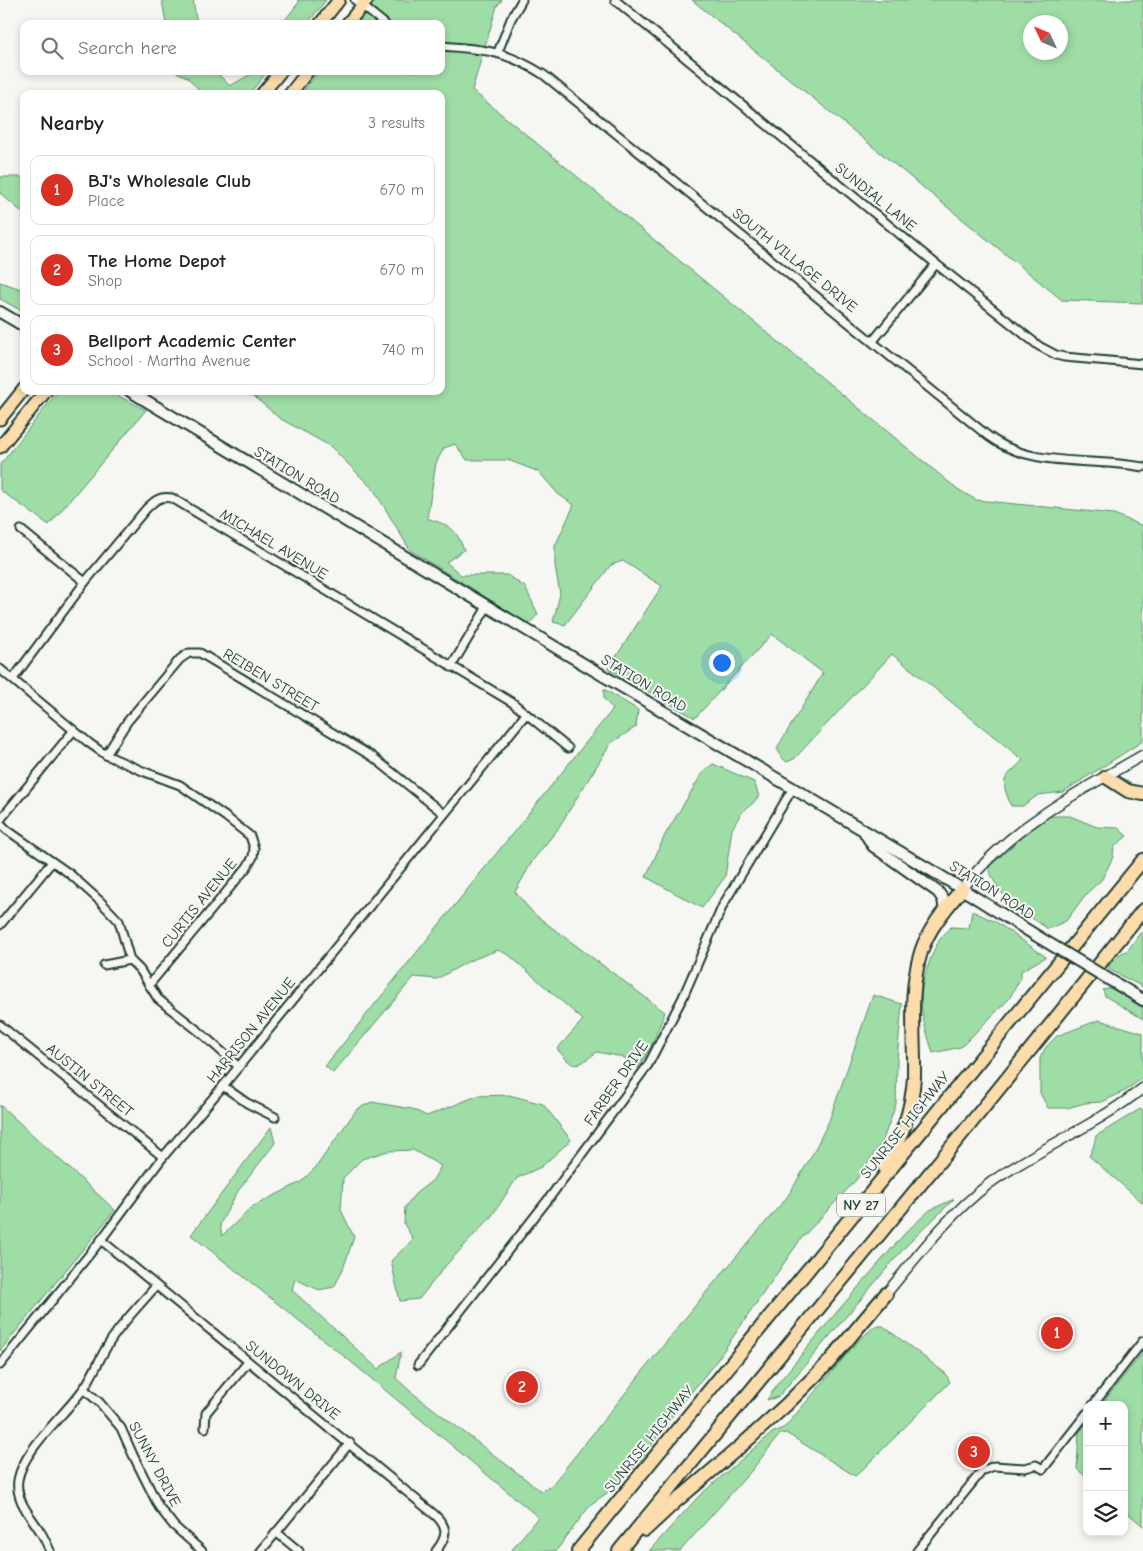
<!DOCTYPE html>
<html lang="en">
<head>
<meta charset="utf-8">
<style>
	body { margin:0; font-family:"Comic Neue",sans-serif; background:#f2f2f2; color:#222 }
	.controls { position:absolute; right:15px; bottom:15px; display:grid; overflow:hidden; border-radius:10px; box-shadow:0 2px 8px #0003 }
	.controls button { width:45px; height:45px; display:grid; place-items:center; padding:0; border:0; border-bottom:1px solid #e0e0e0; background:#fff; color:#222; font:25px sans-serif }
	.compass { position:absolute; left:1023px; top:15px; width:45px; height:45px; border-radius:50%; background:#fff; box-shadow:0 2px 8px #0003; rotate:314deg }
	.you { position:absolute; left:721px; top:662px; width:18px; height:18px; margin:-12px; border:4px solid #fff; border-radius:50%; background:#1a73e8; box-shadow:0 0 0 8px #1a73e833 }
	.badge { display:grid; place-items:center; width:32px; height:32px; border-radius:50%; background:#d93025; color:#fff; font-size:16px; font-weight:700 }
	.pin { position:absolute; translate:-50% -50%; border:2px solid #fff; box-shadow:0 1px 5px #0006 }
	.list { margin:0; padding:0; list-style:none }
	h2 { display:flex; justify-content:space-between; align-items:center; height:65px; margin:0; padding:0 20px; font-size:21px }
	h2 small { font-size:16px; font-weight:400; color:#767676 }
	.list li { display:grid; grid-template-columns:32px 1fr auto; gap:15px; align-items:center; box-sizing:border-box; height:70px; margin:0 10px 10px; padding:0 10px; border:1px solid #e0e0e0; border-radius:10px }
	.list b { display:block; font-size:19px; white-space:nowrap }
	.list p { margin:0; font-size:16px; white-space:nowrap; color:#767676 }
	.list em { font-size:16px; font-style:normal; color:#767676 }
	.icon { flex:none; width:28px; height:28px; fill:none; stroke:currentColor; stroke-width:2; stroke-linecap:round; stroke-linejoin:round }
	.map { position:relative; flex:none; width:1143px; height:1551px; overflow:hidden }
	.search { position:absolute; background:#fff; box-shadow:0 2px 8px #0003; left:20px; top:20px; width:425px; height:55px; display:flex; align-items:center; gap:12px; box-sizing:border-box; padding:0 18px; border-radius:10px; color:#767676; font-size:19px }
	.panel { position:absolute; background:#fff; box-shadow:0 2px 8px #0003; left:20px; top:90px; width:425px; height:305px; border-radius:10px }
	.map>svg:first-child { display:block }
	.green { fill:#9edda6; stroke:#5e8d6d; fill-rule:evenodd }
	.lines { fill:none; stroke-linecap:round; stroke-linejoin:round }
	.minor-casing { stroke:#1f3d34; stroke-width:11 }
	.tertiary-casing { stroke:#1f3d34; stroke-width:12 }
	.secondary-casing { stroke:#1f3d34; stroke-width:14 }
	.primary-casing { stroke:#1f3d34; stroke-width:15 }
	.motorway-casing { stroke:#1f3d34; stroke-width:16 }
	.minor { stroke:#f6f6f2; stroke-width:7 }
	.tertiary { stroke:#f6f6f2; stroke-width:9 }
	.secondary { stroke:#f6f6f2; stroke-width:10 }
	.primary { stroke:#fddcac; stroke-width:11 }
	.motorway { stroke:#fddcac; stroke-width:12 }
	.secondary-bridge-casing { stroke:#1f3d34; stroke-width:14; stroke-linecap:butt }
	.secondary-bridge { stroke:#f6f6f2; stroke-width:10 }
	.labels { text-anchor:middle; stroke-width:4; stroke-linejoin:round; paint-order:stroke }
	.shield { fill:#f6f6f2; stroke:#60746d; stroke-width:1 }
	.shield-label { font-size:14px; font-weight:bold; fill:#1f3d34 }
	.street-label { font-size:15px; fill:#1f3d34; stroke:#f6f6f2 }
</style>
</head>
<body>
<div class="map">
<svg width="1143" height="1551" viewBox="0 0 1143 1551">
	<rect width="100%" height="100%" fill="#f6f6f2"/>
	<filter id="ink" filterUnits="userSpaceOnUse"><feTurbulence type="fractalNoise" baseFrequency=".02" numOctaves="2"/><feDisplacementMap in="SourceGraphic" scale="10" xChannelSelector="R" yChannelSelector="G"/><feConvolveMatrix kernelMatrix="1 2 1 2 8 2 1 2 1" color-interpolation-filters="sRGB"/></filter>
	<g filter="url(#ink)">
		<g class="green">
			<polygon points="162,0 193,0 197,24 166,24"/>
			<polygon points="297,0 326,0 307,24 282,24 299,2"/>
			<path d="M376 0H502L497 6 472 90 956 488 976 500 1114 514 1143 526V741L1063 792 1038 795 1023 806H1011C999 776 1004 780 1023 760L892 654 794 759 787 762 782 758 777 748 823 673 772 634 695 718 608 669 662 586 623 561 611 565 565 625 553 622 560 594 555 566V546L574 505 558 494 539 472 508 460H467L455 444 444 448 436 463 427 518C449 526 455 526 464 550L446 562 461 575H507L525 587 538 614 529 624 410 550 374 490 330 446 279 418 248 391H441V94H301L319 71H441V24H357Z"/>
			<path d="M692 0H1143V303L1062 300ZM1030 22H1060V52H1030Z"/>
			<polygon points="174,71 215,71 230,86 251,74 250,71 268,71 249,94 203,94 187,77"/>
			<polygon points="0,177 24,177 24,214 0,193"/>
			<polygon points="0,282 24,290 24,312 0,299"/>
			<polygon points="58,391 109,391 146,410 49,525 0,490 0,465"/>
			<path d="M604 689 638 710 636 727 611 743 557 830 533 860 515 892 534 914 665 1012 652 1045 638 1068 623 1057 597 1052C573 1069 576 1070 557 1049L583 1020 509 955 498 950 469 961 437 979 414 977 333 1073 325 1066 613 709 604 699Z"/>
			<polygon points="713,764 754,782 759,796 753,803 741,813 732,829 725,877 702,908 646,877 665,835 703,772"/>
			<path d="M1050 816H1070L1097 827 1118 828 1127 836 1114 847 1113 857 1102 879 1086 894 1066 921 1048 929C1024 912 996 898 989 867L1031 829Z"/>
			<path d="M972 911 996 922 1046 957 1021 971V977L1009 999 961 1047 933 1053C922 1017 915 999 929 963 936 945 937 941 951 927L969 928Z"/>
			<polygon points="1140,933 1143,933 1143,987 1108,969 1112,958 1128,950"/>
			<polygon points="1111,988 1143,1008 1143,1019 1105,996 1103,990"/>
			<polygon points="873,995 902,1004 897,1059 896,1104 883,1140 856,1180 800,1240 715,1363 672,1416 638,1464 607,1493 591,1504 556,1551 511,1551 538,1517 350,1361 191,1235 271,1127 275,1143 238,1191 220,1224 222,1236 252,1207 301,1182 316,1167 357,1109 372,1102 412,1109 427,1116 477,1096 509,1095 543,1104 571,1140 541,1167 517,1178 491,1217 447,1264 419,1299 400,1301 391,1261 413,1239 404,1224 405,1207 415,1194 433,1180 441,1166 413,1150 388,1151 362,1159 343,1178 341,1210 354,1237 343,1269 334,1287 319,1290 295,1279 292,1290 378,1369 401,1352 396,1378 410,1391 541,1491 551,1486 703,1296 788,1196 811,1157 829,1121"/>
			<polygon points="1099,1020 1143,1033 1143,1077 1127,1090 1102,1102 1085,1103 1067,1108 1048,1108 1040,1093 1040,1058 1046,1047 1057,1036"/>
			<polygon points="0,1105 115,1210 0,1351"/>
			<polygon points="1140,1109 1143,1110 1143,1203 1089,1156 1093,1148 1096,1136"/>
			<polygon points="954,1199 905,1247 778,1397 767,1400 778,1383 836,1313 906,1232 930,1210"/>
			<polygon points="875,1326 883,1326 945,1373 950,1382 861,1471 855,1476 786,1433 780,1434 752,1470 680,1551 649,1551 699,1496 772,1433 785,1427 858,1341"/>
			<polygon points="1143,1352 1143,1526 1124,1510 1124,1405 1101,1405"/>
			<polygon points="1087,1423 1087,1478 1077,1469 1079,1432"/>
		</g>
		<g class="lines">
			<g class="minor-casing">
				<g id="minor">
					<polyline points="355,0 385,24"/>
					<polyline points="615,0 936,264 1039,346 1056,355 1064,357 1143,364"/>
					<path d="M441 46C484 49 507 51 544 75L988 436C1032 469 1092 457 1143 467"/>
					<polyline points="498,52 511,19 522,0"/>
					<polyline points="873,341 936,264"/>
					<polyline points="21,530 85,582"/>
					<polyline points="451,667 487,607"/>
					<polyline points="0,669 89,743 106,755 145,772 180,785 226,817 250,836 254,848 253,857 247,867 149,985"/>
					<path d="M13 679 85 582 146 509C155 500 160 496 172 498L513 703 568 748"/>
					<polyline points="106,755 127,722 180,659 189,653 200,653 373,757 444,814"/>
					<polyline points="0,820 74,730"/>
					<polyline points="0,823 7,830 70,874 100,901 119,921 130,960 140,970 158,999 201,1033 239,1067"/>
					<polyline points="0,925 52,862"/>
					<polyline points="104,965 130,960"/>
					<polyline points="0,1025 163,1157"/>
					<polyline points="223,1086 247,1103 275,1117"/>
					<path d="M101 1240 435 1515C449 1528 447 1537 436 1551"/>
					<polyline points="0,1365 101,1240 163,1157 223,1086 526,714"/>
					<polyline points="418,1365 550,1197 648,1065 683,997 723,905 793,788"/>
					<polyline points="84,1389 100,1403 121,1428 133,1455 159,1507 174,1526 202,1551"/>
					<polyline points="1093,1405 1143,1341"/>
					<polyline points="205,1428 206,1413 248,1362"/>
					<polyline points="276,1532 299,1551"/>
					<path d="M50 1551C47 1544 44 1537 40 1531 30 1515 15 1500 18 1480 23 1449 66 1414 84 1388 94 1374 99 1359 108 1345 121 1323 140 1305 156 1286"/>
					<polyline points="261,1551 350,1443"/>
					<polyline points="917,1551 982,1471 994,1466 1025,1468 1036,1465 1043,1469 1087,1413"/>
				</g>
			</g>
			<g class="tertiary-casing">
				<g id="tertiary">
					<path d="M962 889C984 861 1011 836 1041 816 1073 793 1109 775 1143 755"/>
					<path d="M886 1294C918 1255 949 1214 990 1183 1039 1148 1096 1126 1143 1088"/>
				</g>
			</g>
			<g class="secondary-casing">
				<g id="secondary">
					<polyline points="0,312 24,326"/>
					<polyline points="130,391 560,650 949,881 1040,938"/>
					<polyline points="865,833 873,846 938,892 943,899 945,911"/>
					<polyline points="1120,986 1143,1000"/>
				</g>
			</g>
			<g class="primary-casing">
				<g id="primary">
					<polyline points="320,24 339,0"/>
					<polyline points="347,24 367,0"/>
					<polyline points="262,94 281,71"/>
					<polyline points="290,94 308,71"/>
					<polyline points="0,419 24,389"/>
					<polyline points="0,447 46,391"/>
				</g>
			</g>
			<g class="motorway-casing">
				<g id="motorway">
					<polyline points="1106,777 1128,791 1143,794"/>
					<path d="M884 1167C902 1139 912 1110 914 1077 915 1035 908 994 921 952 928 929 947 907 962 889"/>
					<polyline points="645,1530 674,1503 742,1445 786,1405 829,1362 886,1294"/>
					<polyline points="578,1551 1143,860"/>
					<polyline points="619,1551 980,1112 1143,910"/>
				</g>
			</g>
			<use href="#minor" class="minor"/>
			<use href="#tertiary" class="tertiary"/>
			<use href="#secondary" class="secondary"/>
			<use href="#primary" class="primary"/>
			<use href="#motorway" class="motorway"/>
			<g class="secondary-bridge-casing">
				<polyline id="secondary-bridge" points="1040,938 1120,986"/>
			</g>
			<use href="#secondary-bridge" class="secondary-bridge"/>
		</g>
	</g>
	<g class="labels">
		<rect class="shield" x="837" y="1193.5" width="48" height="23" rx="4"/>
		<g class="shield-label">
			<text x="861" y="1210">NY 27</text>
		</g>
		<g class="street-label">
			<text transform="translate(876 197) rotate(39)" y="5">SUNDIAL LANE</text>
			<text transform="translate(795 260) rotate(39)" y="5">SOUTH VILLAGE DRIVE</text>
			<text transform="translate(297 475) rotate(31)" y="5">STATION ROAD</text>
			<text transform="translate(274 544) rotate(31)" y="5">MICHAEL AVENUE</text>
			<text transform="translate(271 680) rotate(31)" y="5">REIBEN STREET</text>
			<text transform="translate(644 683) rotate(31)" y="5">STATION ROAD</text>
			<text transform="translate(992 890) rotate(32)" y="5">STATION ROAD</text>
			<text transform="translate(199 903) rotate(-51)" y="5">CURTIS AVENUE</text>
			<text transform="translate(251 1030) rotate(-51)" y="5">HARRISON AVENUE</text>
			<text transform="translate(90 1080) rotate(39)" y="5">AUSTIN STREET</text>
			<text transform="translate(616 1083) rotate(-55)" y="5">FARBER DRIVE</text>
			<text transform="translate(905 1125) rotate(-51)" y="5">SUNRISE HIGHWAY</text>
			<text transform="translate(293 1380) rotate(39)" y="5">SUNDOWN DRIVE</text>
			<text transform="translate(649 1439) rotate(-51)" y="5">SUNRISE HIGHWAY</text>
			<text transform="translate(155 1464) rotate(62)" y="5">SUNNY DRIVE</text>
		</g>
	</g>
</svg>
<div class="controls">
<button>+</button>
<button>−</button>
<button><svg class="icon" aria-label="layers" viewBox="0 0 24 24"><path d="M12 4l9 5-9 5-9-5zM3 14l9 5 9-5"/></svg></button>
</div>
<svg class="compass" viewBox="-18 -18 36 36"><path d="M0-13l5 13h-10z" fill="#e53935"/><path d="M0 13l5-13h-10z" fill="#767676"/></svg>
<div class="you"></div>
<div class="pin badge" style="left:1057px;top:1333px">1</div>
<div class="pin badge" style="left:522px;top:1387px">2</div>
<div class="pin badge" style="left:974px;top:1452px">3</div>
<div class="search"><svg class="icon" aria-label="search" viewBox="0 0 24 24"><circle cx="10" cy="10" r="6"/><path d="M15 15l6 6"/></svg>Search here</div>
<section class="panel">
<h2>Nearby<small>3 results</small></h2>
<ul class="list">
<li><span class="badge">1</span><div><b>BJ's Wholesale Club</b><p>Place</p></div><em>670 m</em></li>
<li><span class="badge">2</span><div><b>The Home Depot</b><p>Shop</p></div><em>670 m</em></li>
<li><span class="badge">3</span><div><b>Bellport Academic Center</b><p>School · Martha Avenue</p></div><em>740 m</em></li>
</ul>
</section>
</div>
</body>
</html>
